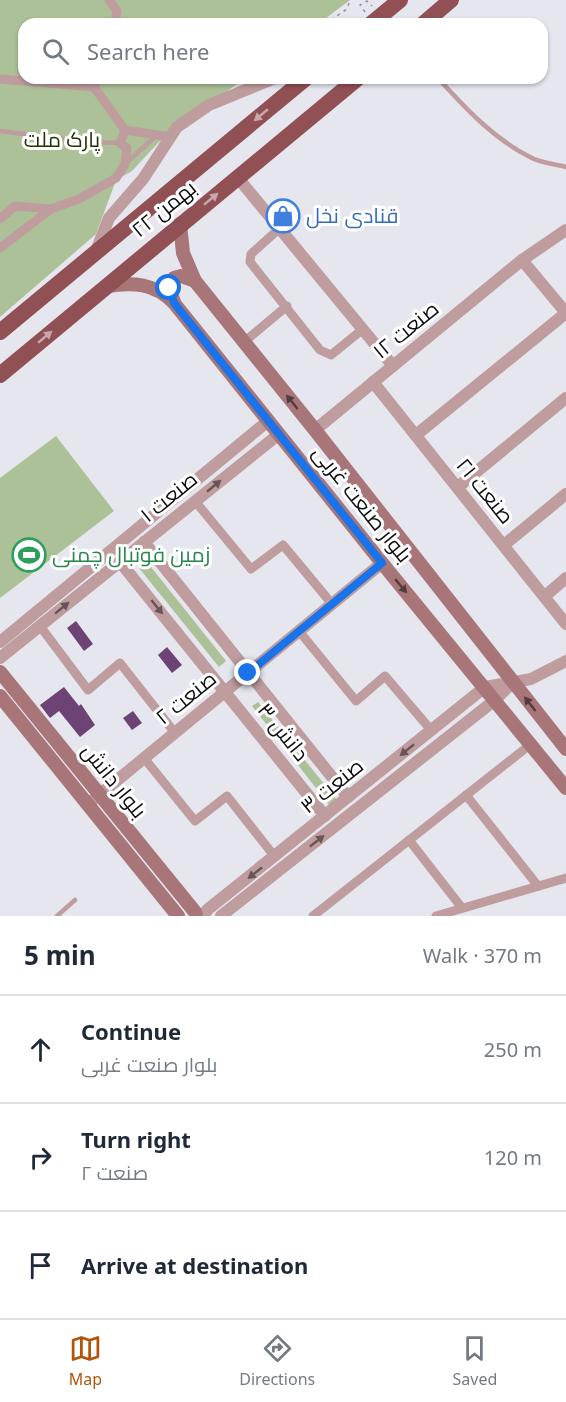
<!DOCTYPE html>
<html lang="en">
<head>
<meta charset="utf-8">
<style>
	body { margin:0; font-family:"Noto Sans",Cairo,sans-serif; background:#f6f6f7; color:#1f2937 }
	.stop { position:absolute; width:18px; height:18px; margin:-14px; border:4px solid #1a73e8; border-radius:50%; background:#fff }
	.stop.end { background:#1a73e8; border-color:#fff; box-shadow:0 2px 6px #0008 }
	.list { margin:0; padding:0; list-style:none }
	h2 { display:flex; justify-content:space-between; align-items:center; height:78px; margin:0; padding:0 24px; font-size:26px }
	h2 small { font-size:20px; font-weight:400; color:#747a83 }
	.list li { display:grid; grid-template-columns:39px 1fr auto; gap:18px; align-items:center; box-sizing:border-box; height:108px; padding:0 24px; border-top:2px solid #e0e1e3 }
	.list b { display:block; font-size:22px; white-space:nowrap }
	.list p { margin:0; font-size:20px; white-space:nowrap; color:#747a83 }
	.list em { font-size:20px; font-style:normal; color:#747a83 }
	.icon { flex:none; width:33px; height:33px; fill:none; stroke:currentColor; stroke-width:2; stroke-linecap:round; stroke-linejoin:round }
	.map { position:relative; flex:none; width:566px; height:916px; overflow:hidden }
	.search { position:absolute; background:#fff; box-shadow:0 2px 4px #0004; left:18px; right:18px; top:18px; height:66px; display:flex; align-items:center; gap:15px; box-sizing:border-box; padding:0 21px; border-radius:18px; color:#747a83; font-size:22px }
	.sheet { height:402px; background:#fff }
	nav { display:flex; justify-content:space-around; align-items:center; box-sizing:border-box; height:84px; border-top:2px solid #e0e1e3; background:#fff; font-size:16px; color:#747a83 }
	nav a { display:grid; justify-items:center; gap:3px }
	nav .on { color:#b45309 }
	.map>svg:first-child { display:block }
	.green { fill:#adc198 }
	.building { fill:#6d4274 }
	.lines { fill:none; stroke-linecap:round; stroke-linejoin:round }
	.path { stroke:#919197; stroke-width:1.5; stroke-dasharray:3 4.5; stroke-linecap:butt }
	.service { stroke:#bf9c9d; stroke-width:4.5 }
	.minor { stroke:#bf9c9d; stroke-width:9 }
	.tertiary { stroke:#bf9c9d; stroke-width:12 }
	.secondary { stroke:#a87679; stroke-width:14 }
	.trunk { stroke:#905054; stroke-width:16 }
	.oneway { fill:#c8a8aa }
	.oneway2 { fill:#533c3f }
	.oneway3 { fill:#665456 }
	.route { stroke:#1a73e8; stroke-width:8 }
	.labels { text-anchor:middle; stroke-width:6; stroke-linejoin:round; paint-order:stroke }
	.park-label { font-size:21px; fill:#233506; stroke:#fff }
	.street-label { font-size:21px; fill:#0d0d10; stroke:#fff }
	.shop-label { font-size:21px; fill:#366cbe; stroke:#fff; text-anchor:start }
	.leisure-label { font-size:21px; fill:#27864d; stroke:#fff; text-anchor:start }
</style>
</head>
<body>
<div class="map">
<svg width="566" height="916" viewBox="0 0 566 916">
	<rect width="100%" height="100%" fill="#e6e6ef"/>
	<g class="green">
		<polygon points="0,0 350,0 318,24 24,24 24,78 245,78 159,142 132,171 84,198 115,183 96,234 0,317"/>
		<polygon points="56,436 114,511 0,598 0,478"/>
		<polygon points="147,562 226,661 219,667 139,568"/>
		<polygon points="258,702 337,800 330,806 252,706"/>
	</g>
	<g class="building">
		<polygon points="76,621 93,644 84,651 67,628"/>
		<polygon points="167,647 182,665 172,673 158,655"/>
		<polygon points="64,687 79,706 81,704 95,725 80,737 59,711 50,718 40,705"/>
		<polygon points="133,711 142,723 132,730 123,718"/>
	</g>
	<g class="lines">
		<g class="path">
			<polyline points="365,12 360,5 367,1 372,6"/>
			<polyline points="325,24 347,9 350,0"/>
		</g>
		<g class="service">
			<path d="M438 78C465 108 494 139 530 157 540 163 555 164 566 167"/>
			<polyline points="0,131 88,142 120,143"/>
			<polyline points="125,164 157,135"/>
			<polyline points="57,916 75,900"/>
		</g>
		<g class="minor">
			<polyline points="109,0 117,11 115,24"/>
			<polyline points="97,78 94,87 125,130 170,137"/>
			<polyline points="0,79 94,87"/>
			<polyline points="0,219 15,206 51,209"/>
			<polyline points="280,228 251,254 250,262 320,350 331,355 363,329"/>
			<polyline points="0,248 51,209 79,199 116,178 125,164 127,148 120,143 125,130"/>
			<polyline points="244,342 287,306"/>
			<polyline points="195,501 251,569 283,545 332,604"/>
			<polyline points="40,626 88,690 120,663 175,733"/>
			<polyline points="299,631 356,701 385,676 431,730"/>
			<polyline points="144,758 195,821 227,796 275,857"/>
			<polyline points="466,795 538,886"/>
			<polyline points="409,840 462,908"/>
			<polyline points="313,916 531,744"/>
			<polyline points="436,916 566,878"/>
		</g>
		<g class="tertiary">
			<polyline points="287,78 302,82"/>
			<polyline points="238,178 393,366"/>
			<polyline points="96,251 109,218 143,179 177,127 209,105 275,78"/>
			<polyline points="522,260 566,313"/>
			<polyline points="373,382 566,624"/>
			<polyline points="315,430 522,260 566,230"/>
			<polyline points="416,435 566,313"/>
			<polyline points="458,487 566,398"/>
			<polyline points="144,542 348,797"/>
			<polyline points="504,545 566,494"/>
			<polyline points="120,562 325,816"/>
			<polyline points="545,596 566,578"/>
			<polyline points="0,642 268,421"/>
			<polyline points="0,658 279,434"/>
			<polyline points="93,800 382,563"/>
			<polyline points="204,916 207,910 485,687 531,679 566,661"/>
			<polyline points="221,916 495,700 513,682"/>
		</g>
		<g class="secondary">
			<polyline points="180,224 183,253 195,281 315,430 566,749"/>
			<path d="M107 286C133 282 155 283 174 303L382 563 566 788"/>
			<polyline points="174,302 169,288 174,278 181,276 195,281"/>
			<polyline points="0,672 195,912 196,916"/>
			<polyline points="0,696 178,916"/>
		</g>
		<g class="trunk">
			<polyline points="371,24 400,0"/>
			<polyline points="423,24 451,0"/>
			<polyline points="0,332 306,78"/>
			<polyline points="0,375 358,78"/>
		</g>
	</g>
	<defs><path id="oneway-solid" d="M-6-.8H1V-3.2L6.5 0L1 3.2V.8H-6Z" transform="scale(1.5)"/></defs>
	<g class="oneway">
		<use href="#oneway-solid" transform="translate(261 115) rotate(140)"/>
		<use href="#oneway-solid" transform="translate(211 199) rotate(-39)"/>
		<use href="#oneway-solid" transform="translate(45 337) rotate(-40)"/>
	</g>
	<g class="oneway2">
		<use href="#oneway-solid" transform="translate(292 402) rotate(-129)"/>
		<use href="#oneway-solid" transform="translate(401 586) rotate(50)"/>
		<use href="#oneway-solid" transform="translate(530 704) rotate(-128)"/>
	</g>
	<g class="oneway3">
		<use href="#oneway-solid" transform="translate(214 486) rotate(-39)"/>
		<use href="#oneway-solid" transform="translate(157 607) rotate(51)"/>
		<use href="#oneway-solid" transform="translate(62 608) rotate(-39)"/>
		<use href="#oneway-solid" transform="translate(407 750) rotate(141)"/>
		<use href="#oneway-solid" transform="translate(317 841) rotate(-38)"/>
		<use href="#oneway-solid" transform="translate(255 873) rotate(142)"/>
	</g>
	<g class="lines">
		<polyline class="route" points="169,288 174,303 382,563 248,673"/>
	</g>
	<defs>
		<g id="shop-ring" transform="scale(1.725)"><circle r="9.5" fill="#fff" stroke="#3f7fe0" stroke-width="1.5"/><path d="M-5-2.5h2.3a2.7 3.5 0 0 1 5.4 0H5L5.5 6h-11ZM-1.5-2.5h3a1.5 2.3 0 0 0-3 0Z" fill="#3f7fe0"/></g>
		<g id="stadium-ring" transform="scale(1.725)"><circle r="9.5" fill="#fff" stroke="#2e9e5b" stroke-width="1.5"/><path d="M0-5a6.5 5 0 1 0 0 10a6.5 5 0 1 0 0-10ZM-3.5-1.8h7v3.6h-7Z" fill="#2e9e5b"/></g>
	</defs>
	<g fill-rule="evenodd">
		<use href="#shop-ring" x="283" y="216"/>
		<use href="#stadium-ring" x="29" y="555"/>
	</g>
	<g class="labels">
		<g class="park-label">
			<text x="62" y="147">پارک ملت</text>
		</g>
		<g class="street-label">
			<text transform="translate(164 209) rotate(-39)" y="7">۲۲ بهمن</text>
			<text transform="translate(406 330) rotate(-39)" y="7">صنعت ۱۲</text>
			<text transform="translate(485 491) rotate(51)" y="7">صنعت ۲۱</text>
			<text transform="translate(169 497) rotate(-39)" y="7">صنعت ۱</text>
			<text transform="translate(362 504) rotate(51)" y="7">بلوار صنعت غربی</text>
			<text transform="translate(186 698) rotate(-39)" y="7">صنعت ۲</text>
			<text transform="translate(283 732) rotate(51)" y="7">دانش ۳</text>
			<text transform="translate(114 781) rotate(51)" y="7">بلوار دانش</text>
			<text transform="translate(332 786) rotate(-39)" y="7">صنعت ۳</text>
		</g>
		<g class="shop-label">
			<text x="306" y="223">قنادی نخل</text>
		</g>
		<g class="leisure-label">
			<text x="52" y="562">زمین فوتبال چمنی</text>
		</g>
	</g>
</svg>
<div class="stop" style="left:169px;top:288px"></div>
<div class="stop end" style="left:248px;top:673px"></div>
<div class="search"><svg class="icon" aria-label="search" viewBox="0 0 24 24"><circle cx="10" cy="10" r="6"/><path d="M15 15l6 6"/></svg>Search here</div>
</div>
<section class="sheet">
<h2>5 min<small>Walk · 370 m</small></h2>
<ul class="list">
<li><svg class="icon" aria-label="ahead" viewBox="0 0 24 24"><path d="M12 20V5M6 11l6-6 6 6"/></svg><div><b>Continue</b><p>بلوار صنعت غربی</p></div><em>250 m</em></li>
<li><svg class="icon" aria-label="right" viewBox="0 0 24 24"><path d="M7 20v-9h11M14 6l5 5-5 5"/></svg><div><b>Turn right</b><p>صنعت ۲</p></div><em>120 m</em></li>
<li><svg class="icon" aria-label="arrive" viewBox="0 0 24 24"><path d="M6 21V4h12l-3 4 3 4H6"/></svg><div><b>Arrive at destination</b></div></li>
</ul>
</section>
<nav>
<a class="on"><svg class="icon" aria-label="map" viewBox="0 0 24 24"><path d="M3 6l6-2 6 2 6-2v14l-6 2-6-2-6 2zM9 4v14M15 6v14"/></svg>Map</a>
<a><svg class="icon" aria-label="directions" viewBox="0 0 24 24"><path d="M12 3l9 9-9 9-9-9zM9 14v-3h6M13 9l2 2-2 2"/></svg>Directions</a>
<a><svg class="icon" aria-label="saved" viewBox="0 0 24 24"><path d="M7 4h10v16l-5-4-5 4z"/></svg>Saved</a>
</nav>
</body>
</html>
